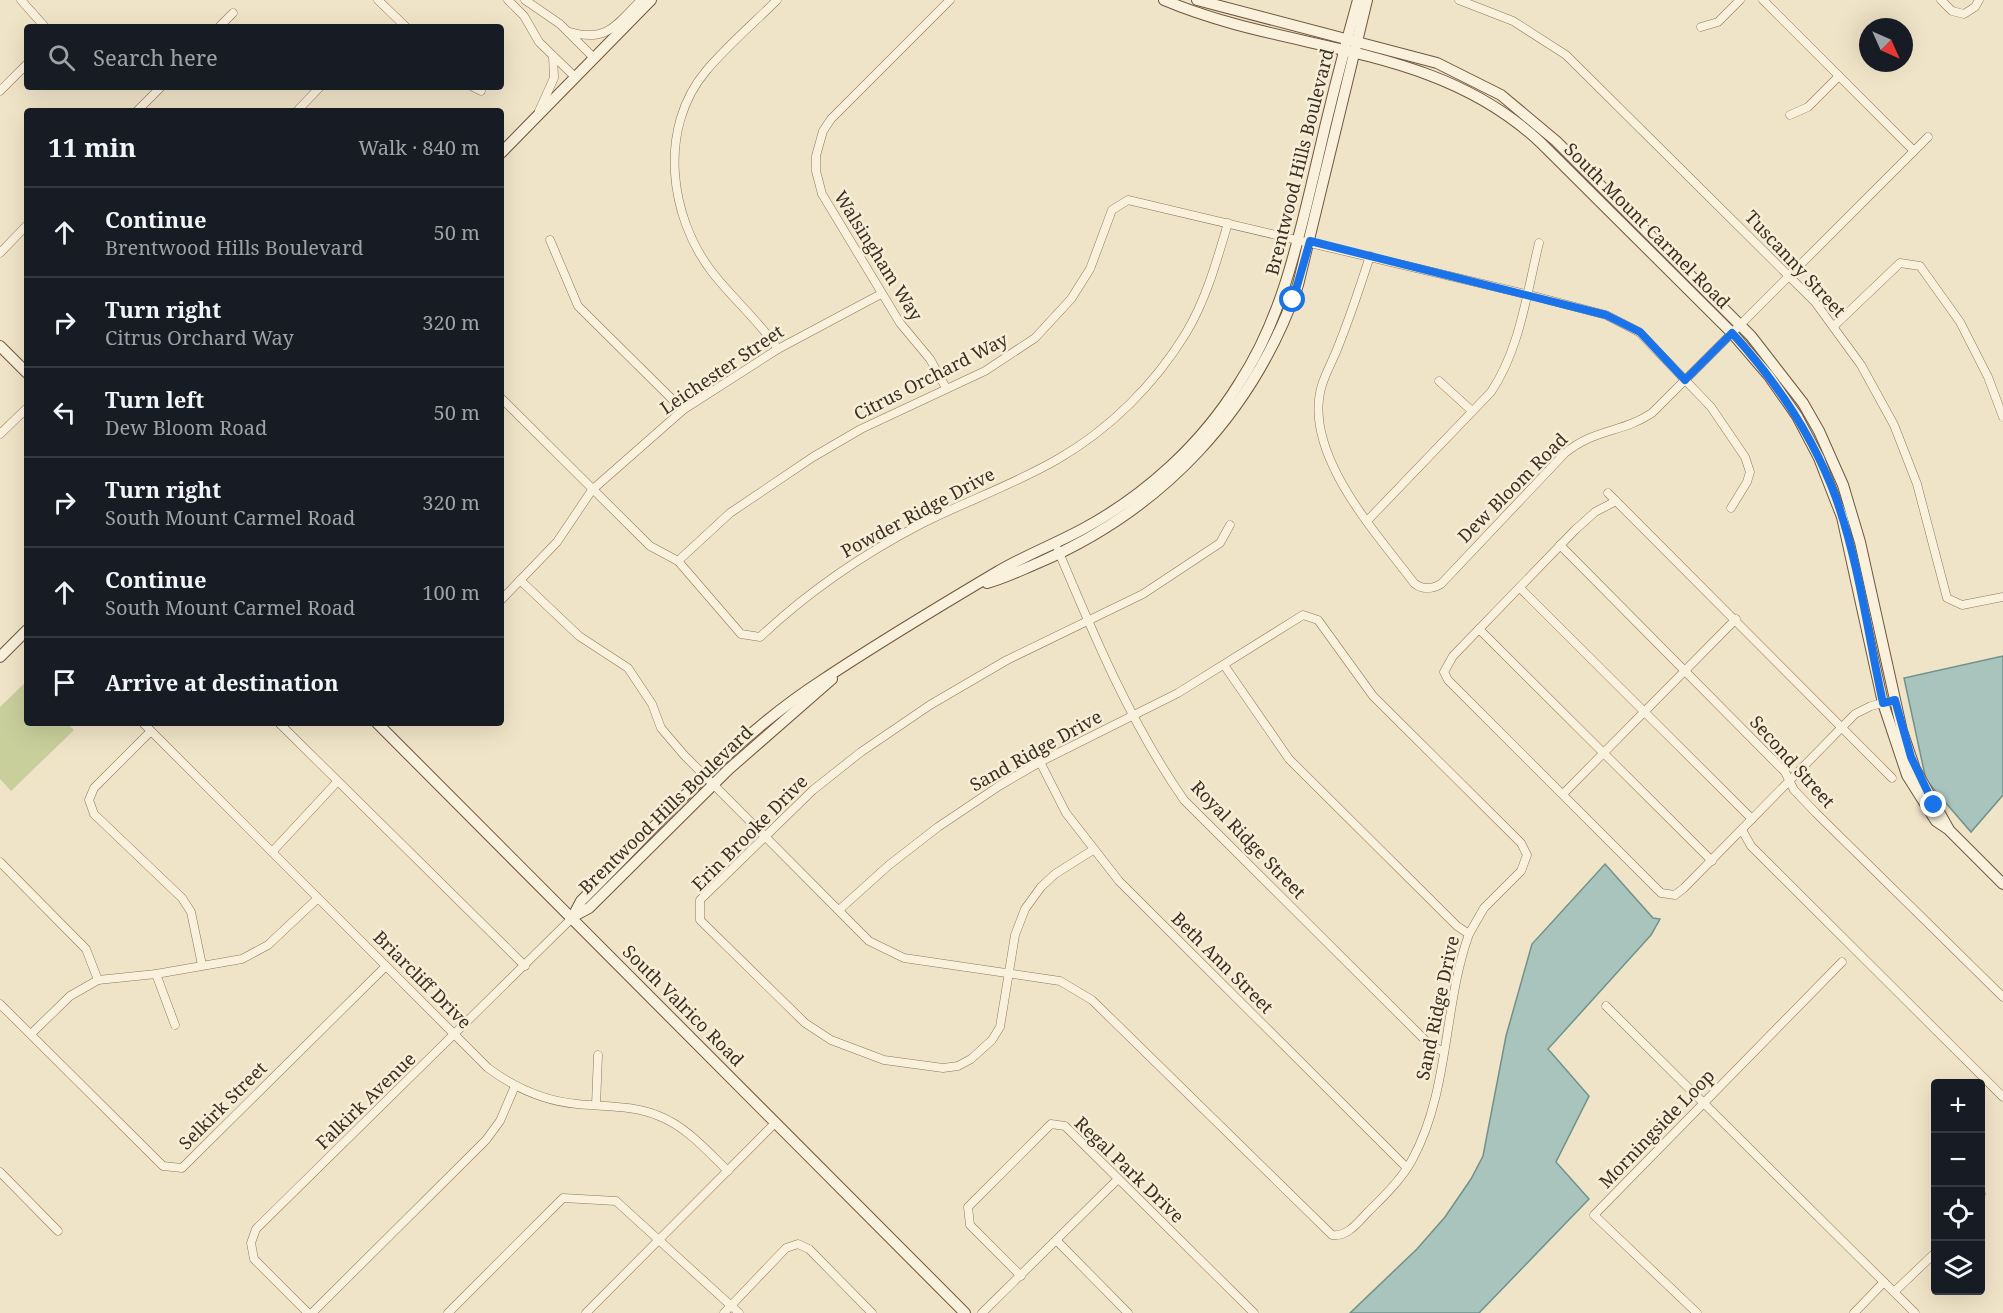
<!DOCTYPE html>
<html lang="en">
<head>
<meta charset="utf-8">
<style>
	body { margin:0; font-family:"Noto Serif",serif; background:#242831; color:#f1f3f6 }
	.controls { position:absolute; right:18px; bottom:18px; display:grid; overflow:hidden; border-radius:6px; box-shadow:0 6px 24px #0002 }
	.controls button { width:54px; height:54px; display:grid; place-items:center; padding:0; border:0; border-bottom:2px solid #363941; background:#171b24; color:#f1f3f6; font:30px sans-serif }
	.compass { position:absolute; left:1859px; top:18px; width:54px; height:54px; border-radius:50%; background:#171b24; box-shadow:0 6px 24px #0002; rotate:135deg }
	.stop { position:absolute; width:18px; height:18px; margin:-14px; border:4px solid #1a73e8; border-radius:50%; background:#fff }
	.stop.end { background:#1a73e8; border-color:#fff; box-shadow:0 2px 6px #0008 }
	.list { margin:0; padding:0; list-style:none }
	h2 { display:flex; justify-content:space-between; align-items:center; height:78px; margin:0; padding:0 24px; font-size:26px }
	h2 small { font-size:20px; font-weight:400; color:#9ea1a6 }
	.list li { display:grid; grid-template-columns:39px 1fr auto; gap:18px; align-items:center; box-sizing:border-box; height:90px; padding:0 24px; border-top:2px solid #363941 }
	.list b { display:block; font-size:22px; white-space:nowrap }
	.list p { margin:0; font-size:20px; white-space:nowrap; color:#9ea1a6 }
	.list em { font-size:20px; font-style:normal; color:#9ea1a6 }
	.icon { flex:none; width:33px; height:33px; fill:none; stroke:currentColor; stroke-width:2; stroke-linecap:round; stroke-linejoin:round }
	.map { position:relative; flex:none; width:2003px; height:1313px; overflow:hidden }
	.search { position:absolute; background:#171b24; box-shadow:0 6px 24px #0002; left:24px; top:24px; width:480px; height:66px; display:flex; align-items:center; gap:15px; box-sizing:border-box; padding:0 21px; border-radius:6px; color:#9ea1a6; font-size:22px }
	.panel { position:absolute; background:#171b24; box-shadow:0 6px 24px #0002; left:24px; top:108px; width:480px; height:618px; border-radius:6px }
	.map>svg:first-child { display:block }
	.green { fill:#c9cf9b }
	.water { fill:#a9c4bc; stroke:#6f938a; stroke-width:1.5 }
	.lines { fill:none; stroke-linecap:round; stroke-linejoin:round }
	.street-casing { stroke:#8d765c; stroke-width:9 }
	.secondary-casing { stroke:#6f573f; stroke-width:12 }
	.street { stroke:#faf1dc; stroke-width:8 }
	.secondary { stroke:#faf1dc; stroke-width:10 }
	.route { stroke:#1a73e8; stroke-width:8 }
	.labels { text-anchor:middle; stroke-width:5; stroke-linejoin:round; paint-order:stroke }
	.street-label { font-size:18px; fill:#3d2e20; stroke:#f7eed8 }
</style>
</head>
<body>
<div class="map">
<svg width="2003" height="1313" viewBox="0 0 2003 1313">
	<rect width="100%" height="100%" fill="#f0e4c8"/>
	<polygon class="green" points="27,681 27,723 67,723 74,730 11,791 0,779 0,707"/>
	<g class="water">
		<polygon points="2003,656 2003,795 1971,832 1926,780 1904,678"/>
		<polygon points="1605,864 1653,918 1660,919 1651,935 1548,1049 1589,1096 1556,1162 1589,1199 1479,1313 1350,1313 1417,1249 1445,1217 1471,1179 1483,1156 1506,1036 1532,944"/>
	</g>
	<g class="lines">
		<g class="street-casing">
			<g id="street">
				<polyline points="21,0 45,27"/>
				<polyline points="378,0 406,27"/>
				<polyline points="508,0 524,16 539,42 575,77"/>
				<polyline points="525,0 560,24 594,58"/>
				<path d="M777 0C754 23 727 46 706 71 658 128 669 216 712 272 733 299 759 321 778 349"/>
				<polyline points="1459,0 1513,21 1566,55 1815,302 1861,365 1894,425 1917,484 1947,598 1962,605 2003,597"/>
				<polyline points="1763,0 1914,151"/>
				<polyline points="1941,0 1952,11 1964,14 1975,7 1979,0"/>
				<polyline points="219,27 233,13"/>
				<polyline points="1701,27 1718,22 1740,0"/>
				<path d="M570 32C607 43 617 24 641 0"/>
				<polyline points="473,87 481,91"/>
				<polyline points="0,91 27,64"/>
				<polyline points="137,111 161,87"/>
				<polyline points="297,111 320,87"/>
				<polyline points="539,111 554,78 553,56"/>
				<polyline points="1790,115 1808,107 1839,76"/>
				<polyline points="550,240 578,306 683,410"/>
				<polyline points="0,253 27,225"/>
				<path d="M1370 256C1360 287 1350 317 1338 347 1333 360 1326 372 1322 385 1301 452 1377 534 1414 583 1422 590 1432 589 1441 584L1565 453C1596 428 1622 433 1652 413L1928 137"/>
				<polyline points="1834,326 1900,263 1920,266 1960,322 1988,377 2003,417"/>
				<polyline points="1439,381 1472,411"/>
				<polyline points="946,388 930,359 900,323 822,194 816,171 816,156 823,131 831,119 950,0"/>
				<path d="M501 398 650 546 678 561 741 634 760 637C809 591 863 554 923 523 967 501 1015 484 1058 459 1110 429 1155 384 1186 333 1206 300 1217 260 1228 223"/>
				<polyline points="0,434 27,408"/>
				<polyline points="1608,493 1892,778"/>
				<polyline points="1616,501 1595,512 1575,530 1453,656 1444,672 1448,680 1661,893 1675,895 1684,888 1855,714 1871,706 1895,700"/>
				<path d="M1367 521 1491 392C1520 349 1527 292 1539 243"/>
				<polyline points="1560,545 1785,772 1794,790 1816,813 2003,997"/>
				<path d="M1058 550C1094 636 1131 724 1184 800L1429 1044 1444 1052"/>
				<polyline points="678,561 730,513 813,457 861,429 985,371 1035,338 1071,299 1090,269 1112,210 1128,200 1526,294 1606,315 1639,332 1711,407 1745,457 1750,472 1747,482 1731,508"/>
				<path d="M520 580 579 636 628 668 652 704 661 728 684 755 869 941 904 958 1060 981 1092 1000 1332 1235C1348 1237 1358 1222 1368 1212 1384 1196 1401 1180 1412 1160 1450 1091 1443 1006 1469 934L1484 908 1521 871 1527 855 1521 843 1373 696 1318 620 1303 615 1178 693 1040 762 999 786 938 827 889 865 839 910"/>
				<polyline points="1520,588 1752,819"/>
				<polyline points="501,600 557,542 592,490 683,410 778,349 881,294"/>
				<polyline points="1479,629 1712,861"/>
				<polyline points="1224,665 1289,759 1457,926 1469,934"/>
				<path d="M143 723 488 1068C515 1088 544 1101 577 1104 605 1107 633 1105 659 1116 687 1127 707 1151 728 1171"/>
				<polyline points="279,723 525,966"/>
				<polyline points="151,731 94,788 89,800 94,814 182,898 191,912 202,965"/>
				<polyline points="1040,762 1066,813 1119,881 1407,1168"/>
				<polyline points="1563,794 1736,619"/>
				<polyline points="1742,830 1751,846 2003,1097"/>
				<polyline points="1093,850 1055,874 1041,887 1025,909 1015,935 1000,1027 992,1040 971,1059 958,1066 943,1068 884,1060 831,1040 805,1023 700,920 700,900 813,790 861,752 930,705 1007,660 1143,594 1220,543 1230,525"/>
				<polyline points="272,852 337,782"/>
				<polyline points="0,862 86,949 98,980"/>
				<polyline points="156,974 175,1025"/>
				<polyline points="0,1004 163,1166 182,1168 386,966"/>
				<polyline points="1606,1006 1915,1313"/>
				<polyline points="31,1034 70,996 98,980 156,974 242,959 268,945 318,898"/>
				<polyline points="596,1105 598,1055"/>
				<polyline points="0,1172 58,1231"/>
				<polyline points="1980,1194 1981,1194"/>
				<polyline points="1057,1241 1128,1313"/>
				<polyline points="1021,1276 970,1225 968,1207 1051,1124 1065,1126 1254,1313"/>
				<polyline points="1894,1292 1936,1252"/>
				<polyline points="308,1313 254,1259 251,1243 256,1229 572,918"/>
				<polyline points="312,1313 486,1140 500,1121 515,1086"/>
				<polyline points="448,1313 563,1198 616,1201 739,1313"/>
				<polyline points="586,1313 776,1122"/>
				<polyline points="724,1313 786,1248 798,1244 809,1249 872,1313"/>
				<polyline points="982,1313 1118,1179"/>
				<polyline points="1697,1313 1594,1215 1842,962"/>
				<polyline points="1854,1313 1884,1282"/>
			</g>
		</g>
		<g class="secondary-casing">
			<g id="secondary">
				<path d="M1164 0C1291 54 1433 42 1540 142L1732 333 1769 376 1797 416 1819 458 1842 517 1883 703 1907 775 1936 821 1948 829 2003 884"/>
				<polyline points="1197,0 1437,63 1501,95 1556,141 1751,336 1803,403 1819,431 1843,485 1860,542 1902,731 1915,769 1948,828"/>
				<polyline points="501,153 651,0"/>
				<polyline points="0,346 27,373"/>
				<path d="M987 583C1005 578 1021 570 1038 563 1162 510 1254 412 1298 285L1367 0"/>
				<polyline points="0,657 27,630"/>
				<polyline points="377,723 965,1313"/>
				<polyline points="572,917 589,908 729,769 832,679"/>
				<path d="M572 918 581 901C657 826 730 740 821 681 878 643 938 607 997 572 1024 556 1053 545 1081 530 1145 496 1202 444 1240 382 1282 317 1297 245 1315 170 1328 113 1342 57 1358 0"/>
			</g>
		</g>
		<use href="#street" class="street"/>
		<use href="#secondary" class="secondary"/>
	</g>
	<g class="lines">
		<path class="route" d="M1293 300 1310 241 1606 315 1640 332 1685 380 1732 333C1777 382 1813 436 1836 498 1859 563 1868 635 1883 703L1895 700 1911 757 1934 805"/>
	</g>
	<g class="labels">
		<g class="street-label">
			<text transform="translate(1300 162) rotate(-76)" y="6">Brentwood Hills Boulevard</text>
			<text transform="translate(1647 226) rotate(45)" y="6">South Mount Carmel Road</text>
			<text transform="translate(878 256) rotate(58)" y="6">Walsingham Way</text>
			<text transform="translate(1795 264) rotate(47)" y="6">Tuscanny Street</text>
			<text transform="translate(722 370) rotate(-34)" y="6">Leichester Street</text>
			<text transform="translate(931 377) rotate(-27)" y="6">Citrus Orchard Way</text>
			<text transform="translate(1513 488) rotate(-45)" y="6">Dew Bloom Road</text>
			<text transform="translate(918 513) rotate(-28)" y="6">Powder Ridge Drive</text>
			<text transform="translate(1036 751) rotate(-29)" y="6">Sand Ridge Drive</text>
			<text transform="translate(1792 762) rotate(48)" y="6">Second Street</text>
			<text transform="translate(666 810) rotate(-44)" y="6">Brentwood Hills Boulevard</text>
			<text transform="translate(750 833) rotate(-45)" y="6">Erin Brooke Drive</text>
			<text transform="translate(1248 840) rotate(46)" y="6">Royal Ridge Street</text>
			<text transform="translate(1222 963) rotate(45)" y="6">Beth Ann Street</text>
			<text transform="translate(422 980) rotate(45)" y="6">Briarcliff Drive</text>
			<text transform="translate(683 1006) rotate(45)" y="6">South Valrico Road</text>
			<text transform="translate(1438 1008) rotate(-78)" y="6">Sand Ridge Drive</text>
			<text transform="translate(366 1101) rotate(-44)" y="6">Falkirk Avenue</text>
			<text transform="translate(223 1106) rotate(-45)" y="6">Selkirk Street</text>
			<text transform="translate(1657 1129) rotate(-46)" y="6">Morningside Loop</text>
			<text transform="translate(1129 1170) rotate(44)" y="6">Regal Park Drive</text>
		</g>
	</g>
</svg>
<div class="controls">
<button>+</button>
<button>−</button>
<button><svg class="icon" aria-label="locate" viewBox="0 0 24 24"><circle cx="12" cy="12" r="6"/><path d="M12 2v4M12 18v4M2 12h4M18 12h4"/></svg></button>
<button><svg class="icon" aria-label="layers" viewBox="0 0 24 24"><path d="M12 4l9 5-9 5-9-5zM3 14l9 5 9-5"/></svg></button>
</div>
<svg class="compass" viewBox="-18 -18 36 36"><path d="M0-13l5 13h-10z" fill="#e53935"/><path d="M0 13l5-13h-10z" fill="#9ea1a6"/></svg>
<div class="stop" style="left:1293px;top:300px"></div>
<div class="stop end" style="left:1934px;top:805px"></div>
<div class="search"><svg class="icon" aria-label="search" viewBox="0 0 24 24"><circle cx="10" cy="10" r="6"/><path d="M15 15l6 6"/></svg>Search here</div>
<section class="panel">
<h2>11 min<small>Walk · 840 m</small></h2>
<ul class="list">
<li><svg class="icon" aria-label="ahead" viewBox="0 0 24 24"><path d="M12 20V5M6 11l6-6 6 6"/></svg><div><b>Continue</b><p>Brentwood Hills Boulevard</p></div><em>50 m</em></li>
<li><svg class="icon" aria-label="right" viewBox="0 0 24 24"><path d="M7 20v-9h11M14 6l5 5-5 5"/></svg><div><b>Turn right</b><p>Citrus Orchard Way</p></div><em>320 m</em></li>
<li><svg class="icon" aria-label="left" viewBox="0 0 24 24"><path d="M17 20v-9H6M10 6l-5 5 5 5"/></svg><div><b>Turn left</b><p>Dew Bloom Road</p></div><em>50 m</em></li>
<li><svg class="icon" aria-label="right" viewBox="0 0 24 24"><path d="M7 20v-9h11M14 6l5 5-5 5"/></svg><div><b>Turn right</b><p>South Mount Carmel Road</p></div><em>320 m</em></li>
<li><svg class="icon" aria-label="ahead" viewBox="0 0 24 24"><path d="M12 20V5M6 11l6-6 6 6"/></svg><div><b>Continue</b><p>South Mount Carmel Road</p></div><em>100 m</em></li>
<li><svg class="icon" aria-label="arrive" viewBox="0 0 24 24"><path d="M6 21V4h12l-3 4 3 4H6"/></svg><div><b>Arrive at destination</b></div></li>
</ul>
</section>
</div>
</body>
</html>
